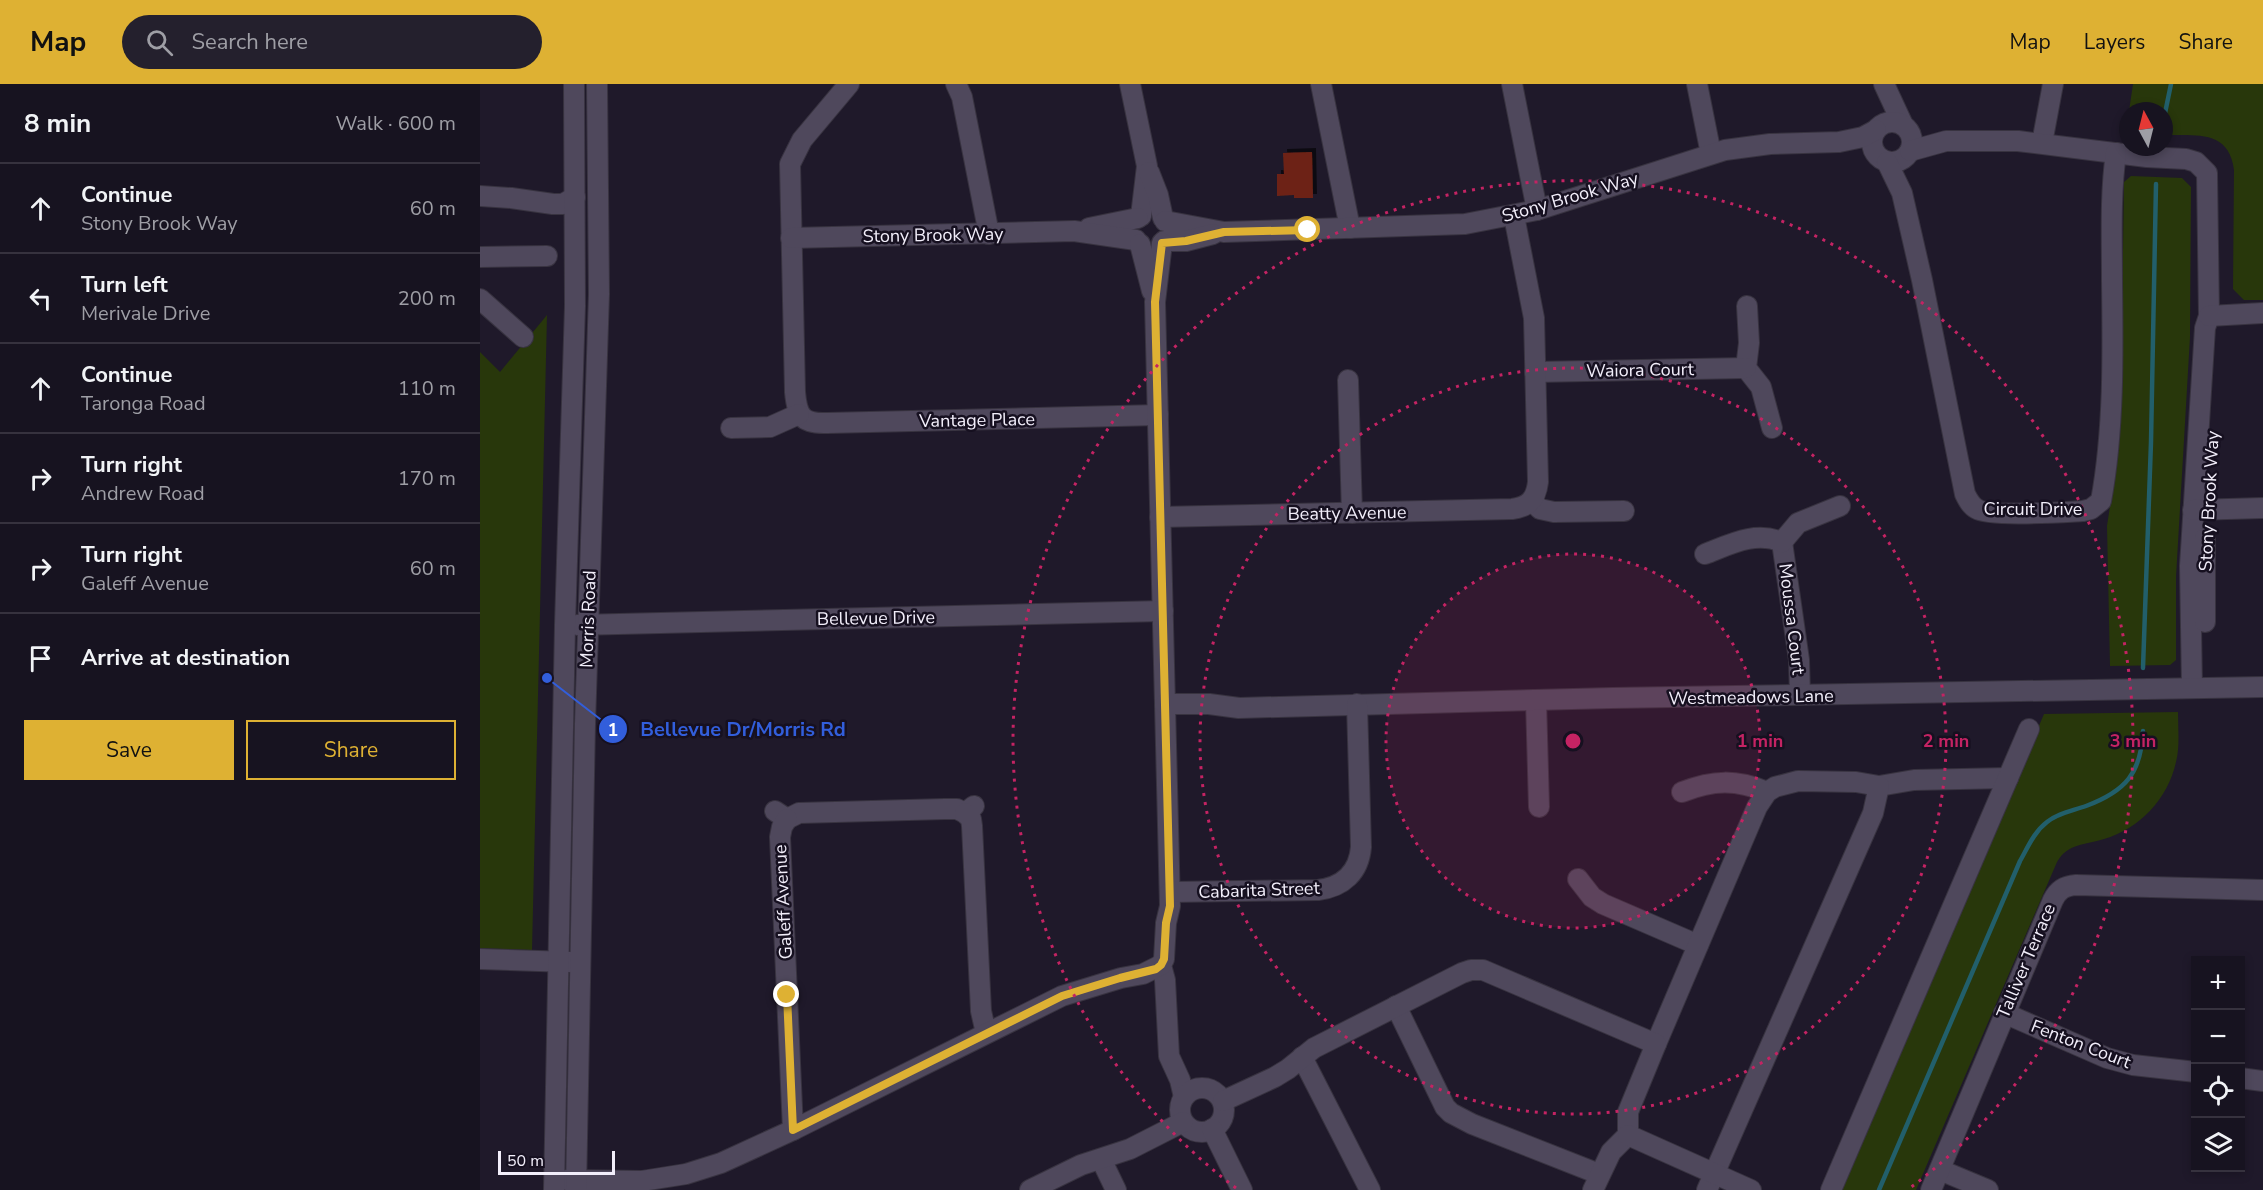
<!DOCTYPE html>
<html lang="en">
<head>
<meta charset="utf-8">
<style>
	body { margin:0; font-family:"Nunito Sans",sans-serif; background:#24202d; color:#f1f3f6 }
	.controls { position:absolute; right:18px; bottom:18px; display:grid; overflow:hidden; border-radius:0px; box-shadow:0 3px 9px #0003 }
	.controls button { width:54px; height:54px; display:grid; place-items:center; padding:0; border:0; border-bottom:2px solid #36323e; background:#171320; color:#f1f3f6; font:30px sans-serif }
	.compass { position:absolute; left:1639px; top:18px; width:54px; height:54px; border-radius:50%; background:#171320; box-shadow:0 3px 9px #0003; rotate:353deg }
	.scale { position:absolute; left:18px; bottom:15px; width:117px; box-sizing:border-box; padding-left:6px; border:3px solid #f2eefa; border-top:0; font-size:16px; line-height:21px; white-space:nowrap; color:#f2eefa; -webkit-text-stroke:4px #161020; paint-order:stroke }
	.stop { position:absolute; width:18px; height:18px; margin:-14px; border:4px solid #deb133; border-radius:50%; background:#fff }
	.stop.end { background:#deb133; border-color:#fff; box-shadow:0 2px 6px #0008 }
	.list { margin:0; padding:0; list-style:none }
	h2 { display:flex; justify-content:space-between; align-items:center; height:78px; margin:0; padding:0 24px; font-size:26px }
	h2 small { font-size:20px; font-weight:400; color:#9e9ea5 }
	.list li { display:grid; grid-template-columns:39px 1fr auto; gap:18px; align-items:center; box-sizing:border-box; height:90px; padding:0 24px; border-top:2px solid #36323e }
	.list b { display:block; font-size:22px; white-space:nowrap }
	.list p { margin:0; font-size:20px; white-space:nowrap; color:#9e9ea5 }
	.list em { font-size:20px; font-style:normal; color:#9e9ea5 }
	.actions { display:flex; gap:12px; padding:18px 24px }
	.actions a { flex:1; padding:14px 0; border:2px solid #deb133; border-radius:0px; text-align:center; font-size:21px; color:#deb133 }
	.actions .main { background:#deb133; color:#111 }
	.icon { flex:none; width:33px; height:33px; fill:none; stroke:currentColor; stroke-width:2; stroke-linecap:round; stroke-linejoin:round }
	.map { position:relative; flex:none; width:1783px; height:1106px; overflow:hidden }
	header { display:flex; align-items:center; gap:36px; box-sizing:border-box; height:84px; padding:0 30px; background:#deb133; color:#111 }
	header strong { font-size:28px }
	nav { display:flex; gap:33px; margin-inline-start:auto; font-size:21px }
	.search { width:420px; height:54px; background:#24202d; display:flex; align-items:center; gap:15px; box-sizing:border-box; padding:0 21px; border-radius:33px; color:#9e9ea5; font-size:22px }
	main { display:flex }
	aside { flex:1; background:#171320 }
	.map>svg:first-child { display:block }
	.green { fill:#28370b }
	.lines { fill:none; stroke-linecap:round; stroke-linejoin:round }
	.stream { stroke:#225f6b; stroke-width:4.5 }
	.building { fill:#6d2415; filter:url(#shadow) }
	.minor-casing { stroke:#383340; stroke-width:22 }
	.minor { stroke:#4f485c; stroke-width:20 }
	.route { stroke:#deb133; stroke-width:8 }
	.ring { fill:none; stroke:#c42363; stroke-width:3; stroke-dasharray:3 6 }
	.labels { text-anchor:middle; stroke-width:5; stroke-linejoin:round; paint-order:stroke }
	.street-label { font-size:18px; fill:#f2eefa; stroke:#161020 }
	.centre { fill:#c42363; stroke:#161020; stroke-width:3 }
	.ring-label { font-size:18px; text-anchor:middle; font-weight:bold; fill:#c42363; stroke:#161020; stroke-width:5; stroke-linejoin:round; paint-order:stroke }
	.leader { fill:none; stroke:#325edb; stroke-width:2 }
	.callout-dot { fill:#325edb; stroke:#161020; stroke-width:2 }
	.mark-label { font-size:18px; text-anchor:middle; font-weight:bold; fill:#fff }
	.callout-label { font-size:20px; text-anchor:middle; font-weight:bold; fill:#325edb; stroke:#161020; stroke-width:5; stroke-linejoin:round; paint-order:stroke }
</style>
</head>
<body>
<header>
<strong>Map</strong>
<div class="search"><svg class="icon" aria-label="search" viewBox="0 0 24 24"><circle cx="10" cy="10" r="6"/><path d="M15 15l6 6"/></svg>Search here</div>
<nav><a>Map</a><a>Layers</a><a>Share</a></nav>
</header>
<main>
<aside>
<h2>8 min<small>Walk · 600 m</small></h2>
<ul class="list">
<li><svg class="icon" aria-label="ahead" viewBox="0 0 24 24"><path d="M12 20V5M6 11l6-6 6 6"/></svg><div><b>Continue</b><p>Stony Brook Way</p></div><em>60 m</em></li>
<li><svg class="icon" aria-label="left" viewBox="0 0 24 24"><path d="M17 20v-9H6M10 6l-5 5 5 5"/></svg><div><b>Turn left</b><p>Merivale Drive</p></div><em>200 m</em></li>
<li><svg class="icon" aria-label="ahead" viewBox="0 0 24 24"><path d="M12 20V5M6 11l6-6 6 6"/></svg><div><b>Continue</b><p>Taronga Road</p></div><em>110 m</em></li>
<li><svg class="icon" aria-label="right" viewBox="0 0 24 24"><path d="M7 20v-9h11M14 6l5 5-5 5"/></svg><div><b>Turn right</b><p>Andrew Road</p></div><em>170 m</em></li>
<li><svg class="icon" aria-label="right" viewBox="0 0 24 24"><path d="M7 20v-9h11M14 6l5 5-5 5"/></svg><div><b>Turn right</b><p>Galeff Avenue</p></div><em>60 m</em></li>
<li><svg class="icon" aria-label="arrive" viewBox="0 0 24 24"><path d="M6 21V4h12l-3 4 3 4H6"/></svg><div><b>Arrive at destination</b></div></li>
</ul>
<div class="actions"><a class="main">Save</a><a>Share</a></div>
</aside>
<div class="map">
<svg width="1783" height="1106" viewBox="0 0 1783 1106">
	<defs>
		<filter id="shadow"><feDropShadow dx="4" dy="-4" stdDeviation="0" flood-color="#0009"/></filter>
	</defs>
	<rect width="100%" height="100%" fill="#1f192a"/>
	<g class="green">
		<path d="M1653 0H1783V216H1764L1753 205 1754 86C1749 45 1715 52 1684 51V27H1649Z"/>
		<polygon points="1651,92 1702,94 1711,103 1710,253 1696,493 1696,576 1690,581 1630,582 1627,442 1635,389 1641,302 1644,98"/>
		<polygon points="67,231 52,866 0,864 0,268 20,288"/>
		<path d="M1698 628C1698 645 1700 662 1696 678 1688 715 1659 745 1624 755 1605 761 1588 759 1577 778L1436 1106H1360L1564 630Z"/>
	</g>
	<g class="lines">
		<g class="stream">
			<polyline points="1684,34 1691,0"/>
			<polyline points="1663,584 1671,358 1676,100"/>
			<path d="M1399 1106 1540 777C1548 763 1554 748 1567 738 1578 729 1592 727 1606 722 1646 707 1661 689 1663 647"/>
		</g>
	</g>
	<polygon class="building" points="832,68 833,114 814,114 814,111 797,112 797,90 804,90 803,69"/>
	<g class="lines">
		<g class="minor-casing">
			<g id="minor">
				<path d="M369 0 322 56 310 80 315 308C317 332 322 340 347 339L678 331"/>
				<polyline points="476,0 482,13 509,150"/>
				<polyline points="650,0 667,82 661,132"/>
				<polyline points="841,0 870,144"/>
				<polyline points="1032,0 1057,126"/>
				<polyline points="1217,0 1231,70"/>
				<polyline points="1404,0 1423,41"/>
				<circle cx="1412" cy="58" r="20"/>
				<polyline points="1562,59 1573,0"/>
				<polyline points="1430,67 1466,57 1538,57 1667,73 1706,75 1716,78 1727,89 1729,232 1725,244 1710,482 1712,604"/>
				<path d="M1407 78 1422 109 1442 196 1485 410C1488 416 1491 422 1497 425 1510 433 1583 428 1603 427L1611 425 1621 417C1634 346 1633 270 1632 197 1632 155 1630 111 1636 69"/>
				<polyline points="669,88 678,111 683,134"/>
				<polyline points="0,112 31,114 73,120 83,120 95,113"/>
				<polyline points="685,137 744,148 985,140 1057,126 1245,66 1290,60 1359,58 1383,53 1396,46"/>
				<polyline points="609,144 658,134"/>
				<polyline points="311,154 594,147 656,156"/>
				<polyline points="684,157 706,157 733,150"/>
				<polyline points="682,159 675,218 690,822 686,839 684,875 681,881 685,896 689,972 700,996 704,1013"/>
				<polyline points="660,160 672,207"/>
				<polyline points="0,173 67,172"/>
				<polyline points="0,215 43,253"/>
				<polyline points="1267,222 1269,259 1266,284 1281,303 1292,344"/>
				<polyline points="1729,232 1783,229"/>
				<polyline points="1055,288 1266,284"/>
				<polyline points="868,296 872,429"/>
				<polyline points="251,344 290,343 319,330"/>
				<polyline points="1052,417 1060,425 1074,428 1144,427"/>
				<polyline points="1713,426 1783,424"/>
				<path d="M680 433 1032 425C1049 423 1056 415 1058 398L1054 234 1034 132"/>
				<polyline points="1302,458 1319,576 1320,611"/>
				<path d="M1225 470C1251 460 1275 447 1302 458L1318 439 1360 422"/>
				<polyline points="1725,538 1725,454"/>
				<polyline points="97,541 683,527"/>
				<polyline points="1056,616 1059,723"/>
				<polyline points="685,620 729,620 759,624 1132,614 1783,603"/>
				<polyline points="1399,702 1434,696 1528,694"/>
				<path d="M1202 708C1233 696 1256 695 1287 708"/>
				<polyline points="295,727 307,735 319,729 465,725 477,725 485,729 494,722"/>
				<polyline points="485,729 491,735 492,742 501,927 506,949"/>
				<polyline points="307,735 302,743 300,753 313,1046"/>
				<polyline points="1098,795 1112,813 1123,820 1218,861"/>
				<path d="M690 808 838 806C863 803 879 788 881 763L877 620"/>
				<polyline points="0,875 90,878"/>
				<polyline points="916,922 965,1023 971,1029 992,1040 1119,1090"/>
				<polyline points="1524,929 1627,974 1653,981 1716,988"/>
				<polyline points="1176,960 1277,723 1287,708 1295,703 1318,697 1376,698 1399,702 1393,729 1227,1106"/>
				<polyline points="822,973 890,1106"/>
				<polyline points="1760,994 1783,997"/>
				<circle cx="722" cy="1026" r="22"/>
				<polyline points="743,1017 795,993 808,985 834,964 982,889 991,886 1003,886 1176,960 1148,1028 1148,1051 1131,1068 1113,1106"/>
				<polyline points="732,1045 762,1106"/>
				<polyline points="1148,1051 1271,1106"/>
				<polyline points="621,1075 636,1106"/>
				<polyline points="1460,1086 1508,1106"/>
				<polyline points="86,1096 162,1097 206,1090 241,1079 313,1046 582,912 641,894 663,890 681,881"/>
				<polyline points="74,1106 85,541 95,222 94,0"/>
				<polyline points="96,1106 105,640 119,210 117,0"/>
				<polyline points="550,1106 601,1081 650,1065 703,1038"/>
				<polyline points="1351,1106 1549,645"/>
				<path d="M1451 1106 1573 816C1578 806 1584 802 1596 801L1783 806"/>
			</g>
		</g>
		<use href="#minor" class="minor"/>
	</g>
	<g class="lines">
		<polyline class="route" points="307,911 313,1046 582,912 640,894 676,885 681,881 684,875 686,839 690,822 675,218 682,159 706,157 744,148 828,146"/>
	</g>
	<circle cx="1093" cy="657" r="187" fill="#c42363" fill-opacity=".12"/>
	<g class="ring">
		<circle cx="1093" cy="657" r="187"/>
		<circle cx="1093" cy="657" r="373"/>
		<path d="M756 1104A560 560 0 1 1 1430 1104"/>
	</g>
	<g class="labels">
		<g class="street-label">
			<text transform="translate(1090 113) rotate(-16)" y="6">Stony Brook Way</text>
			<text transform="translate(453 151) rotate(-1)" y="6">Stony Brook Way</text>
			<text transform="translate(1160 286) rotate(-1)" y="6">Waiora Court</text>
			<text transform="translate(497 336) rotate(-1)" y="6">Vantage Place</text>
			<text transform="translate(1729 417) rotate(-87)" y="6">Stony Brook Way</text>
			<text x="1553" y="431">Circuit Drive</text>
			<text transform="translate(867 429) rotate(-1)" y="6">Beatty Avenue</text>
			<text transform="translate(396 534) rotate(-1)" y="6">Bellevue Drive</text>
			<text transform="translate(108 535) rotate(-88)" y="6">Morris Road</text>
			<text transform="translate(1312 535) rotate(83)" y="6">Moussa Court</text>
			<text transform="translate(1271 613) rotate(-1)" y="6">Westmeadows Lane</text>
			<text transform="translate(779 806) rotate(-2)" y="6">Cabarita Street</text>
			<text transform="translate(303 818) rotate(-93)" y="6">Galeff Avenue</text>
			<text transform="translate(1546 877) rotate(-67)" y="6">Talliver Terrace</text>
			<text transform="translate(1601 960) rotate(21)" y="6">Fenton Court</text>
		</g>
	</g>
	<circle cx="1093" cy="657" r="9" class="centre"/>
	<g class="ring-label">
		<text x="1280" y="663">1 min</text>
		<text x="1466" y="663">2 min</text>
		<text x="1653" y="663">3 min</text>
	</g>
	<path class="leader" d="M67 594L133 645"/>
	<g class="callout-dot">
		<circle cx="67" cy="594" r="6"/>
		<circle cx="133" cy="645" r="15"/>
	</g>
	<g class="mark-label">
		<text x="133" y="652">1</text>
	</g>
	<g class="callout-label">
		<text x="263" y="652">Bellevue Dr/Morris Rd</text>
	</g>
</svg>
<div class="controls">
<button>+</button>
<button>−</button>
<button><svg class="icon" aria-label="locate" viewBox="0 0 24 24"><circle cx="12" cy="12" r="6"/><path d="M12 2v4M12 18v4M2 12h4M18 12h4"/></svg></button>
<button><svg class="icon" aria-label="layers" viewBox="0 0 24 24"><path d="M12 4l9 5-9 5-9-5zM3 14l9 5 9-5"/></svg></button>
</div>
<svg class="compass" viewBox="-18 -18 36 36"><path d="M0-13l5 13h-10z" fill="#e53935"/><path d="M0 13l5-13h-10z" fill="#9e9ea5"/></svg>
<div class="scale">50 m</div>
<div class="stop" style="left:828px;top:146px"></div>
<div class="stop end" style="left:307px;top:911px"></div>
</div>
</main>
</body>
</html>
